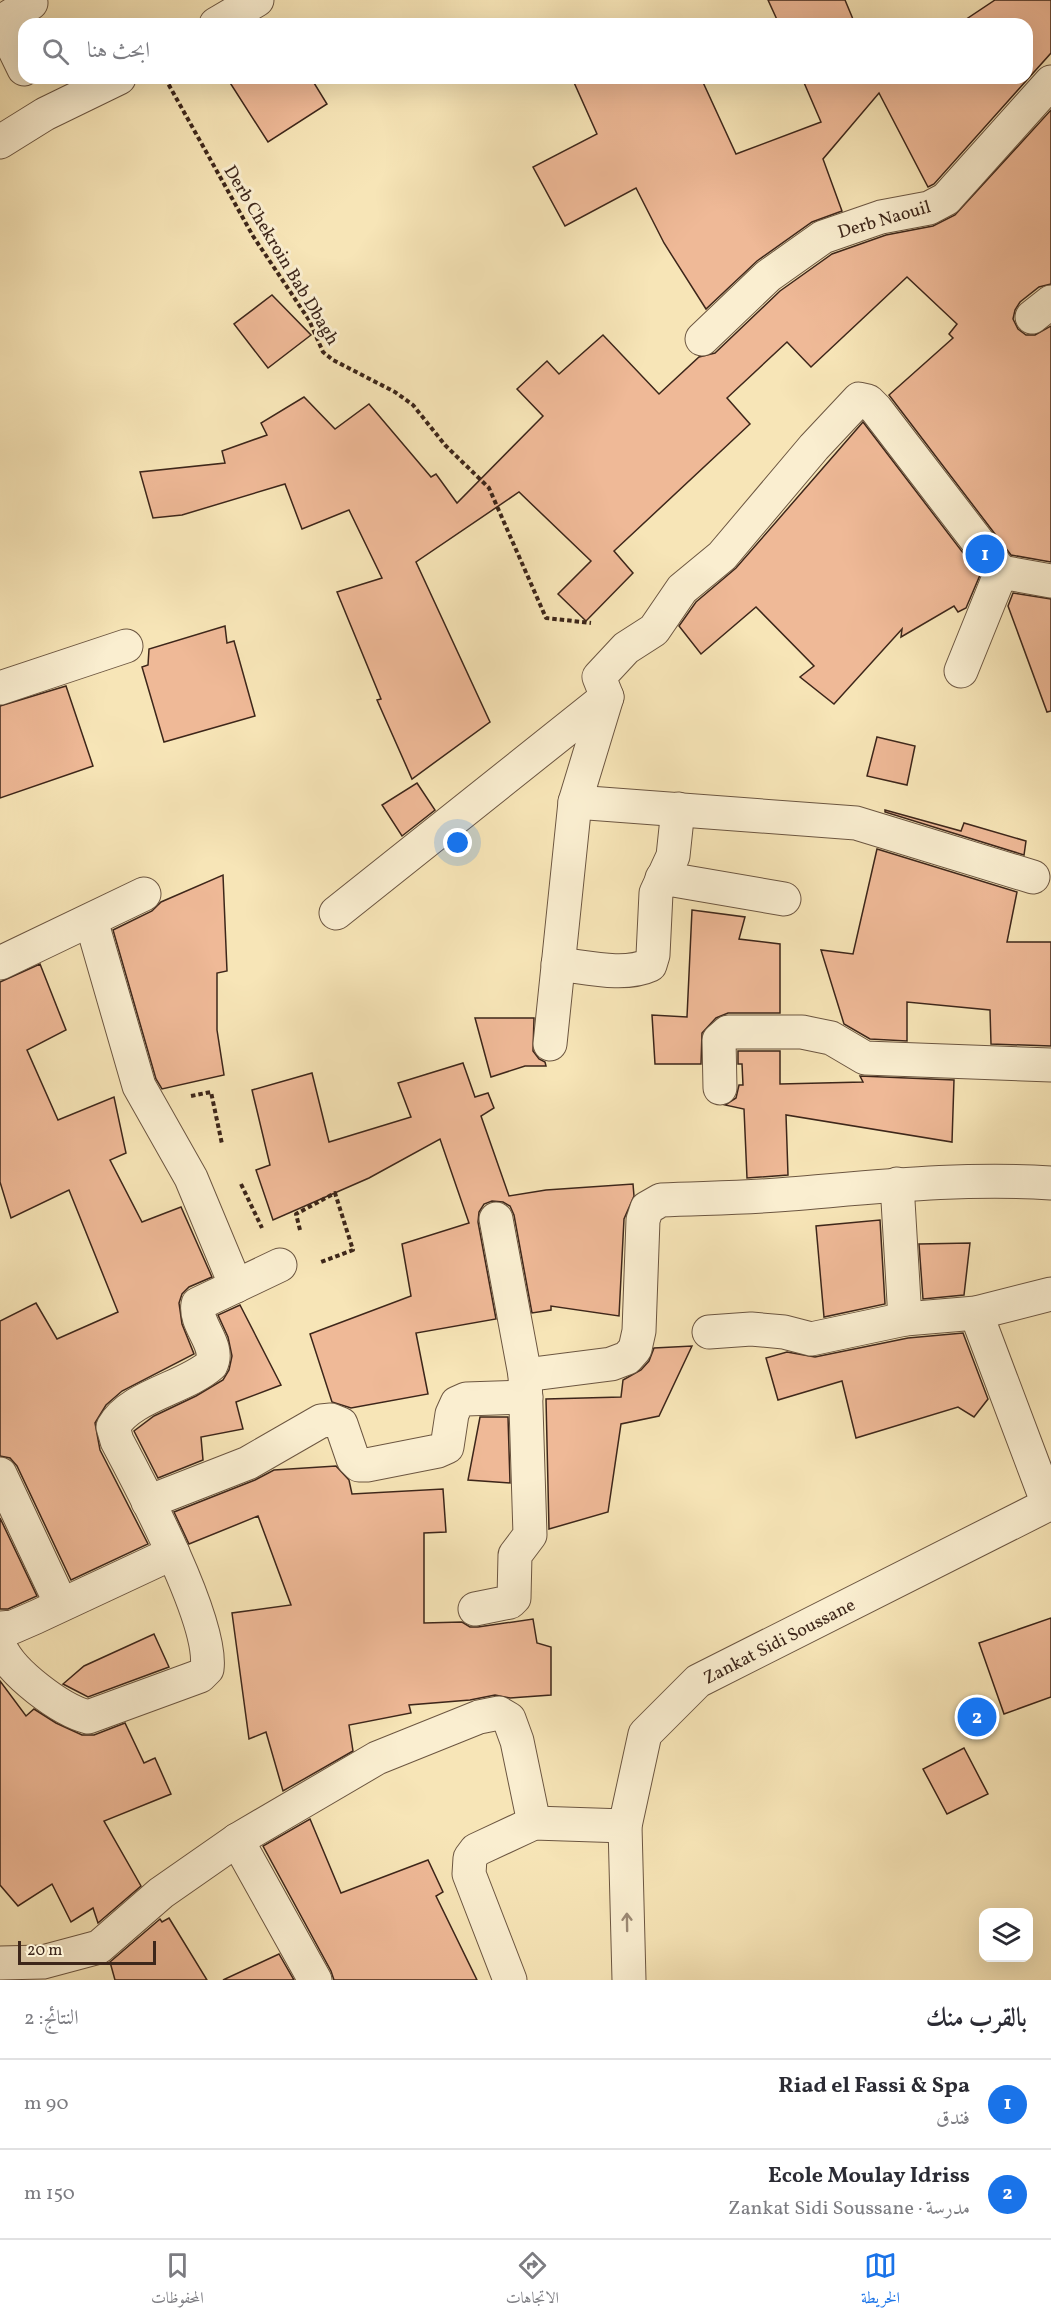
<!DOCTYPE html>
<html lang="ar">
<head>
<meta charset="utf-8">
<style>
	body { margin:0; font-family:Vollkorn,Amiri,serif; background:#f2f2f3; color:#2b2b33; direction:rtl }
	.controls { position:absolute; right:18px; bottom:18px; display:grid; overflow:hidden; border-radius:12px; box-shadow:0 6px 24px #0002 }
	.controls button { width:54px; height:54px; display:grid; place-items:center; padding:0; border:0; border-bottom:2px solid #e1e1e2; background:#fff; color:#2b2b33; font:30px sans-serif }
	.scale { position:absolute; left:18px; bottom:15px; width:138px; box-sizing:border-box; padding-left:6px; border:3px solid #3d261a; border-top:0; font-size:16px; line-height:21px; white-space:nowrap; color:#3d261a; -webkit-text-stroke:4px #faeed0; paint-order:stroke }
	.you { position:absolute; left:458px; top:843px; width:21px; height:21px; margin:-15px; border:4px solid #fff; border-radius:50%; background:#1a73e8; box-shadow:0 0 0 9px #1a73e833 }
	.badge { display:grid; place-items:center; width:39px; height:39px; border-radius:50%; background:#1a73e8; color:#fff; font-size:20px; font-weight:700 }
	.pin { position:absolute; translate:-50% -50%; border:3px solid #fff; box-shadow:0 2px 6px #0006 }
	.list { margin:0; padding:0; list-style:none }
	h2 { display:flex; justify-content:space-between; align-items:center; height:78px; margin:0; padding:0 24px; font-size:26px }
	h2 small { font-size:20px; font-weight:400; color:#7c7c81 }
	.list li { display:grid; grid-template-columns:39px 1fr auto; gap:18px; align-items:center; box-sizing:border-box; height:90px; padding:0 24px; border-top:2px solid #e1e1e2 }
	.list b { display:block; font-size:22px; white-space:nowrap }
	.list p { margin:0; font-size:20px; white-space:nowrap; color:#7c7c81 }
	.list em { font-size:20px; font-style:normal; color:#7c7c81 }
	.icon { flex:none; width:33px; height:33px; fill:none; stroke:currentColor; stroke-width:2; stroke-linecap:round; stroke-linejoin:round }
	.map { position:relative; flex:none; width:1051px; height:1980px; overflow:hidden; direction:ltr }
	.search { position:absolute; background:#fff; box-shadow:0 6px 24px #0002; left:18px; right:18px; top:18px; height:66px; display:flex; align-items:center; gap:15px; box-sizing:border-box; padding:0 21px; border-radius:18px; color:#7c7c81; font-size:22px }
	.sheet { height:258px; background:#fff }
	nav { display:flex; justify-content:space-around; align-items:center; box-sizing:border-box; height:84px; border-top:2px solid #e1e1e2; background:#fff; font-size:16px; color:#7c7c81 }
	nav a { display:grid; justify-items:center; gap:3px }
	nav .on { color:#1a73e8 }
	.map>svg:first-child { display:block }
	.building { fill:#efb997; stroke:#3d261a; stroke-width:1.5 }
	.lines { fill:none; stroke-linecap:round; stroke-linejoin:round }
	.minor-casing { stroke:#6c5641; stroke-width:35 }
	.path { stroke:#3d261a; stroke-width:4; stroke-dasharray:4.5 3; stroke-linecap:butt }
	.minor { stroke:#faeed0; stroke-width:33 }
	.oneway { stroke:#9c8a75 }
	.labels { text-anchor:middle; stroke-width:6; stroke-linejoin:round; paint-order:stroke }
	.street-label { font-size:18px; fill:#3d261a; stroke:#faeed0 }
</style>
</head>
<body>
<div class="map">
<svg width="1051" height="1980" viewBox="0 0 1051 1980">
	<rect width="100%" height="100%" fill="#f7e5b7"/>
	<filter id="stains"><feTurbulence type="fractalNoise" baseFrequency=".00333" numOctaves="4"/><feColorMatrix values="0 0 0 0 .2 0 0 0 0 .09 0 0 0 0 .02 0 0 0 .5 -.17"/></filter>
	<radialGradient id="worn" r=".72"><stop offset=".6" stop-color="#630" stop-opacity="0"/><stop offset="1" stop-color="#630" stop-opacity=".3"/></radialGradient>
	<g class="building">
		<polygon points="768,0 845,0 855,24 779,24"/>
		<polygon points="995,0 1051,0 1051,53 934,184 928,187 879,93 823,159 842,211 812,222 757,261 706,309 664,243 636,188 565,226 533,167 597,134 572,78 701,78 736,154 821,122 802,78 1027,78 1027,24 959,24"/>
		<polygon points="227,78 311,78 327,104 268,142"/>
		<polygon points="1051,110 1051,284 1039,287 1020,302 1015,310 1013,319 1018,329 1026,335 1035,335 1051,326 1051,562 1011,555 889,395 953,338 949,334 957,324 907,277 811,367 787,342 727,398 750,424 614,551 633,573 586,621 558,594 591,561 519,492 416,562 490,722 412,779 377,700 381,699 337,592 382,578 349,510 302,529 285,484 182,515 153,518 140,472 225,463 222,451 267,435 261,423 304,397 335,429 369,404 431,477 436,474 457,503 543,416 517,389 547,361 559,374 603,335 659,394 699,357 715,353 780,291 832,254 886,235 933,226 955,215"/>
		<polygon points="272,295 311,335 268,368 234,324"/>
		<polygon points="863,422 980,575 966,608 958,612 954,606 901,637 902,629 834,704 800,677 814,666 756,607 701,654 679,626 696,602 736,568"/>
		<polygon points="1013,593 1051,599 1051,711 1047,712 1008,606"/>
		<polygon points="225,626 227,643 234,641 255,716 164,742 142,667 148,665 149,649"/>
		<polygon points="66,686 93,766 0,798 0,706"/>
		<polygon points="877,737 915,746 907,785 867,776"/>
		<polygon points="417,783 435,810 402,836 382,805"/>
		<polygon points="885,810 961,831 964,823 1026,841 1024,855 885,812"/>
		<polygon points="877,849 1017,892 1007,942 1051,942 1051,1046 991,1044 990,1010 907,1002 907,1041 870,1039 844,1024 821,950 853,954"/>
		<polygon points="223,875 227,971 217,973 217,1030 224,1075 162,1089 156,1079 113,930 152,911 161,902"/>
		<polygon points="692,910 745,917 739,939 780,944 780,1013 728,1013 716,1018 702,1033 701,1064 655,1064 652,1015 687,1017"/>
		<polygon points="40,964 66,1030 27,1050 58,1120 114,1097 126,1153 110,1160 142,1222 181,1207 212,1277 189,1287 182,1294 179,1303 182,1324 194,1354 122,1391 106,1405 95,1423 100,1450 148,1544 71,1580 17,1466 10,1458 0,1456 0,1321 36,1303 57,1339 118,1312 69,1190 11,1218 0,1182 0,982"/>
		<polygon points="475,1018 534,1018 533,1051 539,1059 545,1062 546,1066 525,1066 491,1077"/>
		<polygon points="738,1051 780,1051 780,1084 863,1082 860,1076 954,1080 952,1142 786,1115 788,1175 747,1178 744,1109 725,1105 736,1098 739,1085 743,1085 742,1064 738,1064"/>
		<polygon points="463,1063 475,1097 488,1093 494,1108 481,1116 509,1196 546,1190 633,1184 634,1196 624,1219 619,1316 551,1306 551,1310 532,1313 514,1215 510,1206 503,1202 492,1201 484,1204 479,1212 478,1222 496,1319 416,1333 428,1394 351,1408 332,1402 310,1334 411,1296 402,1244 469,1223 440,1139 369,1178 273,1220 256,1170 270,1165 252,1090 312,1073 329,1142 411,1117 398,1083"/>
		<polygon points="880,1220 885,1304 824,1317 816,1226"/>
		<polygon points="970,1243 964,1295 923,1299 919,1244"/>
		<polygon points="240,1305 281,1385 236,1402 243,1429 201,1437 203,1460 158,1478 134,1431 154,1416 196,1396 223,1380 229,1370 232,1356 228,1337 218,1315"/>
		<polygon points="963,1333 988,1399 974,1417 958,1407 856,1438 842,1381 778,1400 766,1358 787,1352 815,1357 908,1338"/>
		<polygon points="692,1346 659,1416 621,1424 608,1512 549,1529 546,1399 621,1397 623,1380 641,1370 649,1361 654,1348"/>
		<polygon points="480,1417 508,1417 510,1483 468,1480"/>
		<polygon points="336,1466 349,1480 352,1494 443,1489 446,1532 424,1533 424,1623 462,1622 470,1627 478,1627 533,1619 537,1643 551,1647 551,1695 510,1698 495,1695 470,1700 409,1705 411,1713 349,1725 353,1751 283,1791 266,1732 249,1739 232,1613 291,1605 258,1516 189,1544 174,1512 255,1480 274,1470"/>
		<polygon points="0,1518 37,1596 8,1609 0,1609"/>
		<polygon points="1051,1618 1051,1697 1004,1714 979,1643"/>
		<polygon points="154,1634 169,1667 88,1697 63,1684 84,1666"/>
		<polygon points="0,1681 26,1716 34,1709 56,1723 82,1735 94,1735 125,1723 144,1763 155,1758 171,1794 104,1821 141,1886 98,1923 93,1908 71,1922 52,1884 18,1906 0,1885"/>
		<polygon points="964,1748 988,1794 947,1814 923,1769"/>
		<polygon points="310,1819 341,1893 428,1860 443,1892 436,1896 477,1980 334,1980 331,1971 263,1846"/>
		<polygon points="169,1918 207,1980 115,1980 110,1962 160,1919 162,1922"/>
		<polygon points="279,1954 294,1980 223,1980"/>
	</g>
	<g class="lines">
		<g class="minor-casing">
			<g id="minor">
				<polyline points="216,24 257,0"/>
				<polyline points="24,69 1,22 31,3 30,0"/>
				<polyline points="0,142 45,114 119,78"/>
				<polyline points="1032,317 1051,302"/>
				<polyline points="702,339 768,276 823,237 881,217 929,208 946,199 1051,82"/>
				<polyline points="961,671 1001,572 1051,581"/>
				<polyline points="0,688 126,646"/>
				<polyline points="575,802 856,823 1033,877"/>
				<polyline points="662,878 784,899"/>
				<polyline points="336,913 607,697 599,677 626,648 654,630 682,589 722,556 814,447 859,399 868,401 876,409 1001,572"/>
				<polyline points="91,920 139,1086 191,1178 236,1286"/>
				<polyline points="0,963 144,894"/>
				<path d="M558 964C586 967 624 977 650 965L653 955 656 893 673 856 678 809"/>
				<polyline points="550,1044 575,802 607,697"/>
				<polyline points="720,1088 719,1040 728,1032 802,1032 831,1038 865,1058 1051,1065"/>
				<polyline points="976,1313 1048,1504"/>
				<polyline points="905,1319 976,1313 1051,1294"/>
				<polyline points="709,1332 751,1329 784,1332 811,1339 905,1319 897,1184"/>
				<path d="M525 1375 611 1364 627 1358 635 1349 639 1331 643 1220 647 1208 661 1200C704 1198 747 1198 790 1194 876 1187 964 1177 1051 1183"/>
				<polyline points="0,1474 61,1604"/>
				<polyline points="148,1502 248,1463 321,1421 331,1420 341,1424 353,1459 359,1465 367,1465 438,1451 447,1447 452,1414 457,1403 466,1399 526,1397"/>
				<polyline points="475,1609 510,1602 514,1598 515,1555 530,1535 525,1375 496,1219"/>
				<polyline points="0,1628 13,1627 36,1617 173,1553"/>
				<path d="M0 1646C11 1673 61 1710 88 1717L200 1676 207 1669C214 1623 141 1486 117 1441L113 1427C130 1396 185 1388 211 1365 221 1345 194 1325 198 1304L280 1265"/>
				<polyline points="237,1840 315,1980"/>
				<polyline points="0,1963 43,1962 99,1947 161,1893 237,1840 377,1758 479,1717 499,1713 509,1719 517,1741 534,1823"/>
				<polyline points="510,1980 469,1874 470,1858 476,1850 534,1823 625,1826"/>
				<polyline points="629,1980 625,1826 645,1734 698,1681 1051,1503"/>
			</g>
		</g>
		<g class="path">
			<polyline points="165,78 253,236 309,320 323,352 333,360 395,392 413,405 445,445 489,488 546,618 591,623"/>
			<polyline points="191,1096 211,1092 222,1144"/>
			<polyline points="241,1184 262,1228"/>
			<polyline points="300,1230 296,1214 335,1193 353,1250 321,1262"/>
		</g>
		<use href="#minor" class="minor"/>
	</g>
	<defs><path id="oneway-shaft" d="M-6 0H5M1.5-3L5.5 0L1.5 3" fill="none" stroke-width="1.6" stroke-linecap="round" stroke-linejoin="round" transform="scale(1.5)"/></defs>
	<use class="oneway" href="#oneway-shaft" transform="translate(627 1922) rotate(-91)"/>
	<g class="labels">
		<g class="street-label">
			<text transform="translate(884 219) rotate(-16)" y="6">Derb Naouil</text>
			<text transform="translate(282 255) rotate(59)" y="6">Derb Chekroin Bab Dbagh</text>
			<text transform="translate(779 1641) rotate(-27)" y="6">Zankat Sidi Soussane</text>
		</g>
	</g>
	<rect width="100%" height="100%" filter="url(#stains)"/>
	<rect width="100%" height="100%" fill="url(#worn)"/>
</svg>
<div class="controls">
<button><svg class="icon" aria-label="layers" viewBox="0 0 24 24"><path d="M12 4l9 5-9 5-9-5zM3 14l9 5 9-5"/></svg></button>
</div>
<div class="scale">20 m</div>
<div class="you"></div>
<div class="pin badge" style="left:985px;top:554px">1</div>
<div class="pin badge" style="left:977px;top:1717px">2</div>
<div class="search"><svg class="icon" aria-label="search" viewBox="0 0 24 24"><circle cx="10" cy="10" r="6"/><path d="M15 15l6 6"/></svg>ابحث هنا</div>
</div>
<section class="sheet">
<h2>بالقرب منك<small>النتائج: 2</small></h2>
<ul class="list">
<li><span class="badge">1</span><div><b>Riad el Fassi &amp; Spa</b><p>فندق</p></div><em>90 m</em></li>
<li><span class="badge">2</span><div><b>Ecole Moulay Idriss</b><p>مدرسة · Zankat Sidi Soussane</p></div><em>150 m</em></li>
</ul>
</section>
<nav>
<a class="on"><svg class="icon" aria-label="map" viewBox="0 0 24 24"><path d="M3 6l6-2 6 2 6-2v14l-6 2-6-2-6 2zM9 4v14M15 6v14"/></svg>الخريطة</a>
<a><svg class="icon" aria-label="directions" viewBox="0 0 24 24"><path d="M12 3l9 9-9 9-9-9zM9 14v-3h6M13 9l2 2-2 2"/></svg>الاتجاهات</a>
<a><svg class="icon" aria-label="saved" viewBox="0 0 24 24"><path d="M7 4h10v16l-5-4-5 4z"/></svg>المحفوظات</a>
</nav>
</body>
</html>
